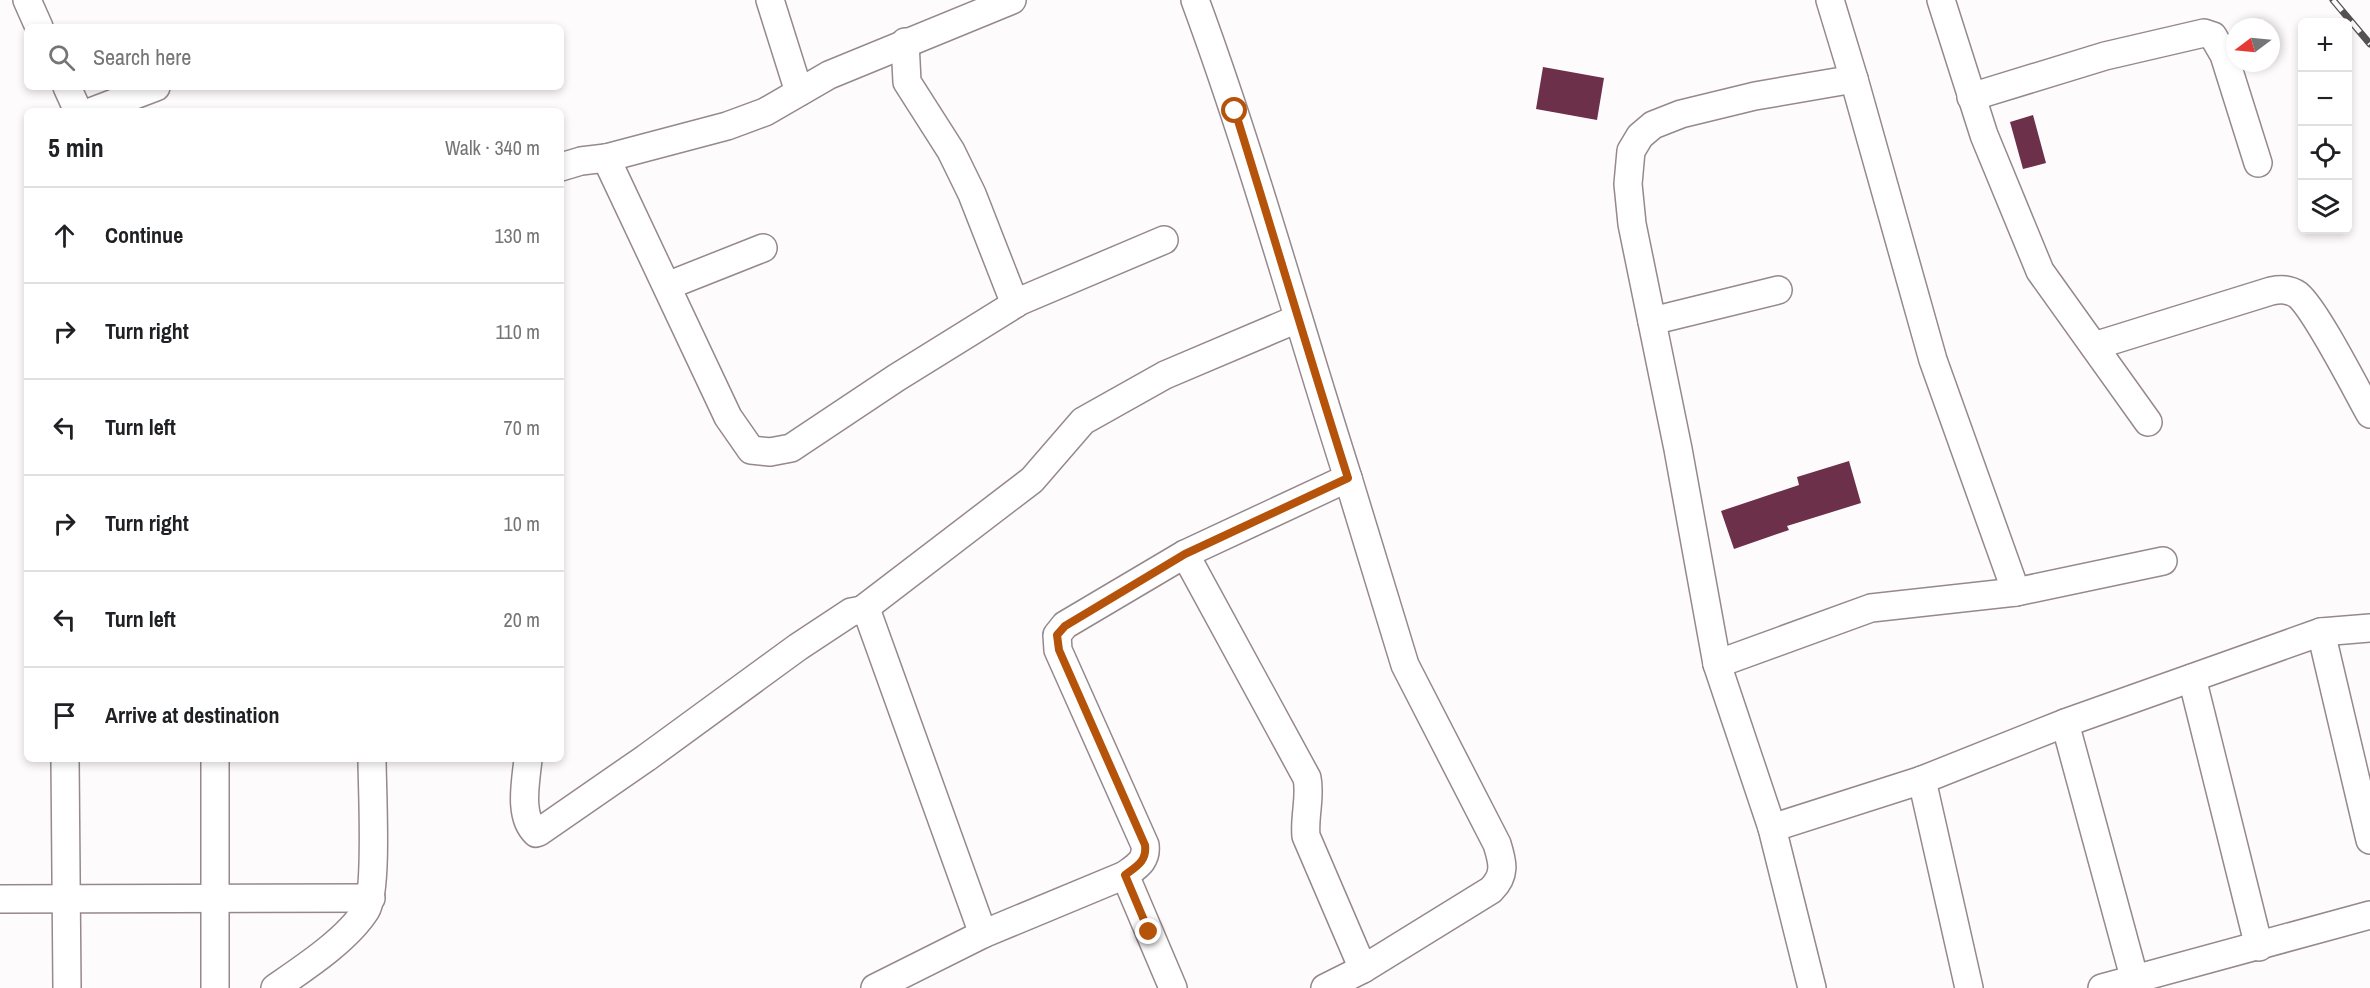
<!DOCTYPE html>
<html lang="en">
<head>
<meta charset="utf-8">
<style>
	body { margin:0; font-family:"Archivo Narrow",sans-serif; background:#f6f6f6; color:#202124 }
	.controls { position:absolute; right:18px; top:18px; display:grid; overflow:hidden; border-radius:9px; box-shadow:0 3px 9px #0003 }
	.controls button { width:54px; height:54px; display:grid; place-items:center; padding:0; border:0; border-bottom:2px solid #e0e0e0; background:#fff; color:#202124; font:30px sans-serif }
	.compass { position:absolute; left:2226px; top:18px; width:54px; height:54px; border-radius:50%; background:#fff; box-shadow:0 3px 9px #0003; rotate:254deg }
	.stop { position:absolute; width:18px; height:18px; margin:-14px; border:4px solid #b45309; border-radius:50%; background:#fff }
	.stop.end { background:#b45309; border-color:#fff; box-shadow:0 2px 6px #0008 }
	.list { margin:0; padding:0; list-style:none }
	h2 { display:flex; justify-content:space-between; align-items:center; height:78px; margin:0; padding:0 24px; font-size:26px }
	h2 small { font-size:20px; font-weight:400; color:#757577 }
	.list li { display:grid; grid-template-columns:39px 1fr auto; gap:18px; align-items:center; box-sizing:border-box; height:96px; padding:0 24px; border-top:2px solid #e0e0e0 }
	.list b { display:block; font-size:22px; white-space:nowrap }
	.list em { font-size:20px; font-style:normal; color:#757577 }
	.icon { flex:none; width:33px; height:33px; fill:none; stroke:currentColor; stroke-width:2; stroke-linecap:round; stroke-linejoin:round }
	.map { position:relative; flex:none; width:2370px; height:988px; overflow:hidden }
	.search { position:absolute; background:#fff; box-shadow:0 3px 9px #0003; left:24px; top:24px; width:540px; height:66px; display:flex; align-items:center; gap:15px; box-sizing:border-box; padding:0 21px; border-radius:9px; color:#757577; font-size:22px }
	.panel { position:absolute; background:#fff; box-shadow:0 3px 9px #0003; left:24px; top:108px; width:540px; height:654px; border-radius:9px }
	.map>svg:first-child { display:block }
	.building { fill:#6c304a }
	.lines { fill:none; stroke-linecap:round; stroke-linejoin:round }
	.minor-casing { stroke:#96888d; stroke-width:30 }
	.minor { stroke:#fff; stroke-width:27 }
	.rail-casing { stroke:#565152; stroke-width:7 }
	.rail { stroke:#fefbfc; stroke-width:4.5; stroke-dasharray:14; stroke-linecap:butt }
	.route { stroke:#b45309; stroke-width:8 }
</style>
</head>
<body>
<div class="map">
<svg width="2370" height="988" viewBox="0 0 2370 988">
	<rect width="100%" height="100%" fill="#fefbfc"/>
	<g class="building">
		<polygon points="1543,67 1604,78 1597,120 1536,109"/>
		<polygon points="2033,115 2046,163 2023,169 2010,122"/>
		<polygon points="1849,461 1861,503 1787,526 1789,530 1734,549 1721,511 1799,485 1797,477"/>
	</g>
	<g class="lines">
		<g class="minor-casing">
			<g id="minor">
				<polyline points="27,0 39,27"/>
				<polyline points="770,0 799,92"/>
				<polyline points="1941,0 1984,135 2040,271 2148,422"/>
				<polyline points="905,42 907,82 951,151 972,194 1015,304"/>
				<polyline points="1854,79 1933,360 2016,592"/>
				<polyline points="67,87 78,111"/>
				<polyline points="1971,97 2105,56 2204,33 2213,36 2224,55 2258,163"/>
				<polyline points="93,111 156,87"/>
				<polyline points="606,158 728,417 751,450 770,452 791,448 896,378 1020,301 1164,240"/>
				<polyline points="561,167 581,161 606,158 727,126 765,112 829,75 1012,0"/>
				<polyline points="667,286 763,248"/>
				<polyline points="1652,321 1778,290"/>
				<path d="M2094 346 2271 291C2281 289 2289 289 2298 295 2316 310 2356 389 2370 414"/>
				<path d="M1185 554 1307 778C1311 797 1304 816 1306 836L1363 969"/>
				<polyline points="862,610 1032,480 1083,421 1165,375 1297,319"/>
				<polyline points="2321,632 2370,840"/>
				<polyline points="1717,664 1871,608 2016,592 2163,561"/>
				<polyline points="2192,678 2259,947"/>
				<polyline points="2065,723 2137,988"/>
				<polyline points="65,759 67,988"/>
				<path d="M528 759C526 781 518 816 536 833L539 832 646 758 798 647 851 612 862 610 869 617 983 934"/>
				<polyline points="1922,780 1969,988"/>
				<polyline points="1772,828 1922,780 2065,723 2321,632 2370,628"/>
				<polyline points="1125,875 1173,988"/>
				<polyline points="0,899 371,898"/>
				<polyline points="215,988 215,759"/>
				<path d="M275 988C304 968 347 940 366 910 378 891 372 787 372 759"/>
				<path d="M875 988 983 934 1125 875C1137 866 1147 861 1145 845L1058 650 1057 635 1065 625 1185 554 1348 478C1297 319 1253 157 1195 0"/>
				<path d="M1325 988 1363 969 1491 890C1506 875 1503 863 1497 844L1405 665 1348 478"/>
				<polyline points="1812,988 1772,828 1717,664 1678,449 1632,224 1628,184 1631,151 1640,136 1653,125 1681,114 1755,96 1854,79 1830,0"/>
				<polyline points="2102,988 2370,915"/>
			</g>
		</g>
		<use href="#minor" class="minor"/>
		<g class="rail-casing">
			<polyline id="rail" points="2333,0 2370,44"/>
		</g>
		<use href="#rail" class="rail"/>
	</g>
	<g class="lines">
		<path class="route" d="M1149 932 1125 875C1137 866 1147 861 1145 845L1059 650 1057 635 1065 626 1185 554 1348 478C1309 356 1273 233 1235 111"/>
	</g>
</svg>
<div class="controls">
<button>+</button>
<button>−</button>
<button><svg class="icon" aria-label="locate" viewBox="0 0 24 24"><circle cx="12" cy="12" r="6"/><path d="M12 2v4M12 18v4M2 12h4M18 12h4"/></svg></button>
<button><svg class="icon" aria-label="layers" viewBox="0 0 24 24"><path d="M12 4l9 5-9 5-9-5zM3 14l9 5 9-5"/></svg></button>
</div>
<svg class="compass" viewBox="-18 -18 36 36"><path d="M0-13l5 13h-10z" fill="#e53935"/><path d="M0 13l5-13h-10z" fill="#757577"/></svg>
<div class="stop" style="left:1235px;top:111px"></div>
<div class="stop end" style="left:1149px;top:932px"></div>
<div class="search"><svg class="icon" aria-label="search" viewBox="0 0 24 24"><circle cx="10" cy="10" r="6"/><path d="M15 15l6 6"/></svg>Search here</div>
<section class="panel">
<h2>5 min<small>Walk · 340 m</small></h2>
<ul class="list">
<li><svg class="icon" aria-label="ahead" viewBox="0 0 24 24"><path d="M12 20V5M6 11l6-6 6 6"/></svg><div><b>Continue</b></div><em>130 m</em></li>
<li><svg class="icon" aria-label="right" viewBox="0 0 24 24"><path d="M7 20v-9h11M14 6l5 5-5 5"/></svg><div><b>Turn right</b></div><em>110 m</em></li>
<li><svg class="icon" aria-label="left" viewBox="0 0 24 24"><path d="M17 20v-9H6M10 6l-5 5 5 5"/></svg><div><b>Turn left</b></div><em>70 m</em></li>
<li><svg class="icon" aria-label="right" viewBox="0 0 24 24"><path d="M7 20v-9h11M14 6l5 5-5 5"/></svg><div><b>Turn right</b></div><em>10 m</em></li>
<li><svg class="icon" aria-label="left" viewBox="0 0 24 24"><path d="M17 20v-9H6M10 6l-5 5 5 5"/></svg><div><b>Turn left</b></div><em>20 m</em></li>
<li><svg class="icon" aria-label="arrive" viewBox="0 0 24 24"><path d="M6 21V4h12l-3 4 3 4H6"/></svg><div><b>Arrive at destination</b></div></li>
</ul>
</section>
</div>
</body>
</html>
